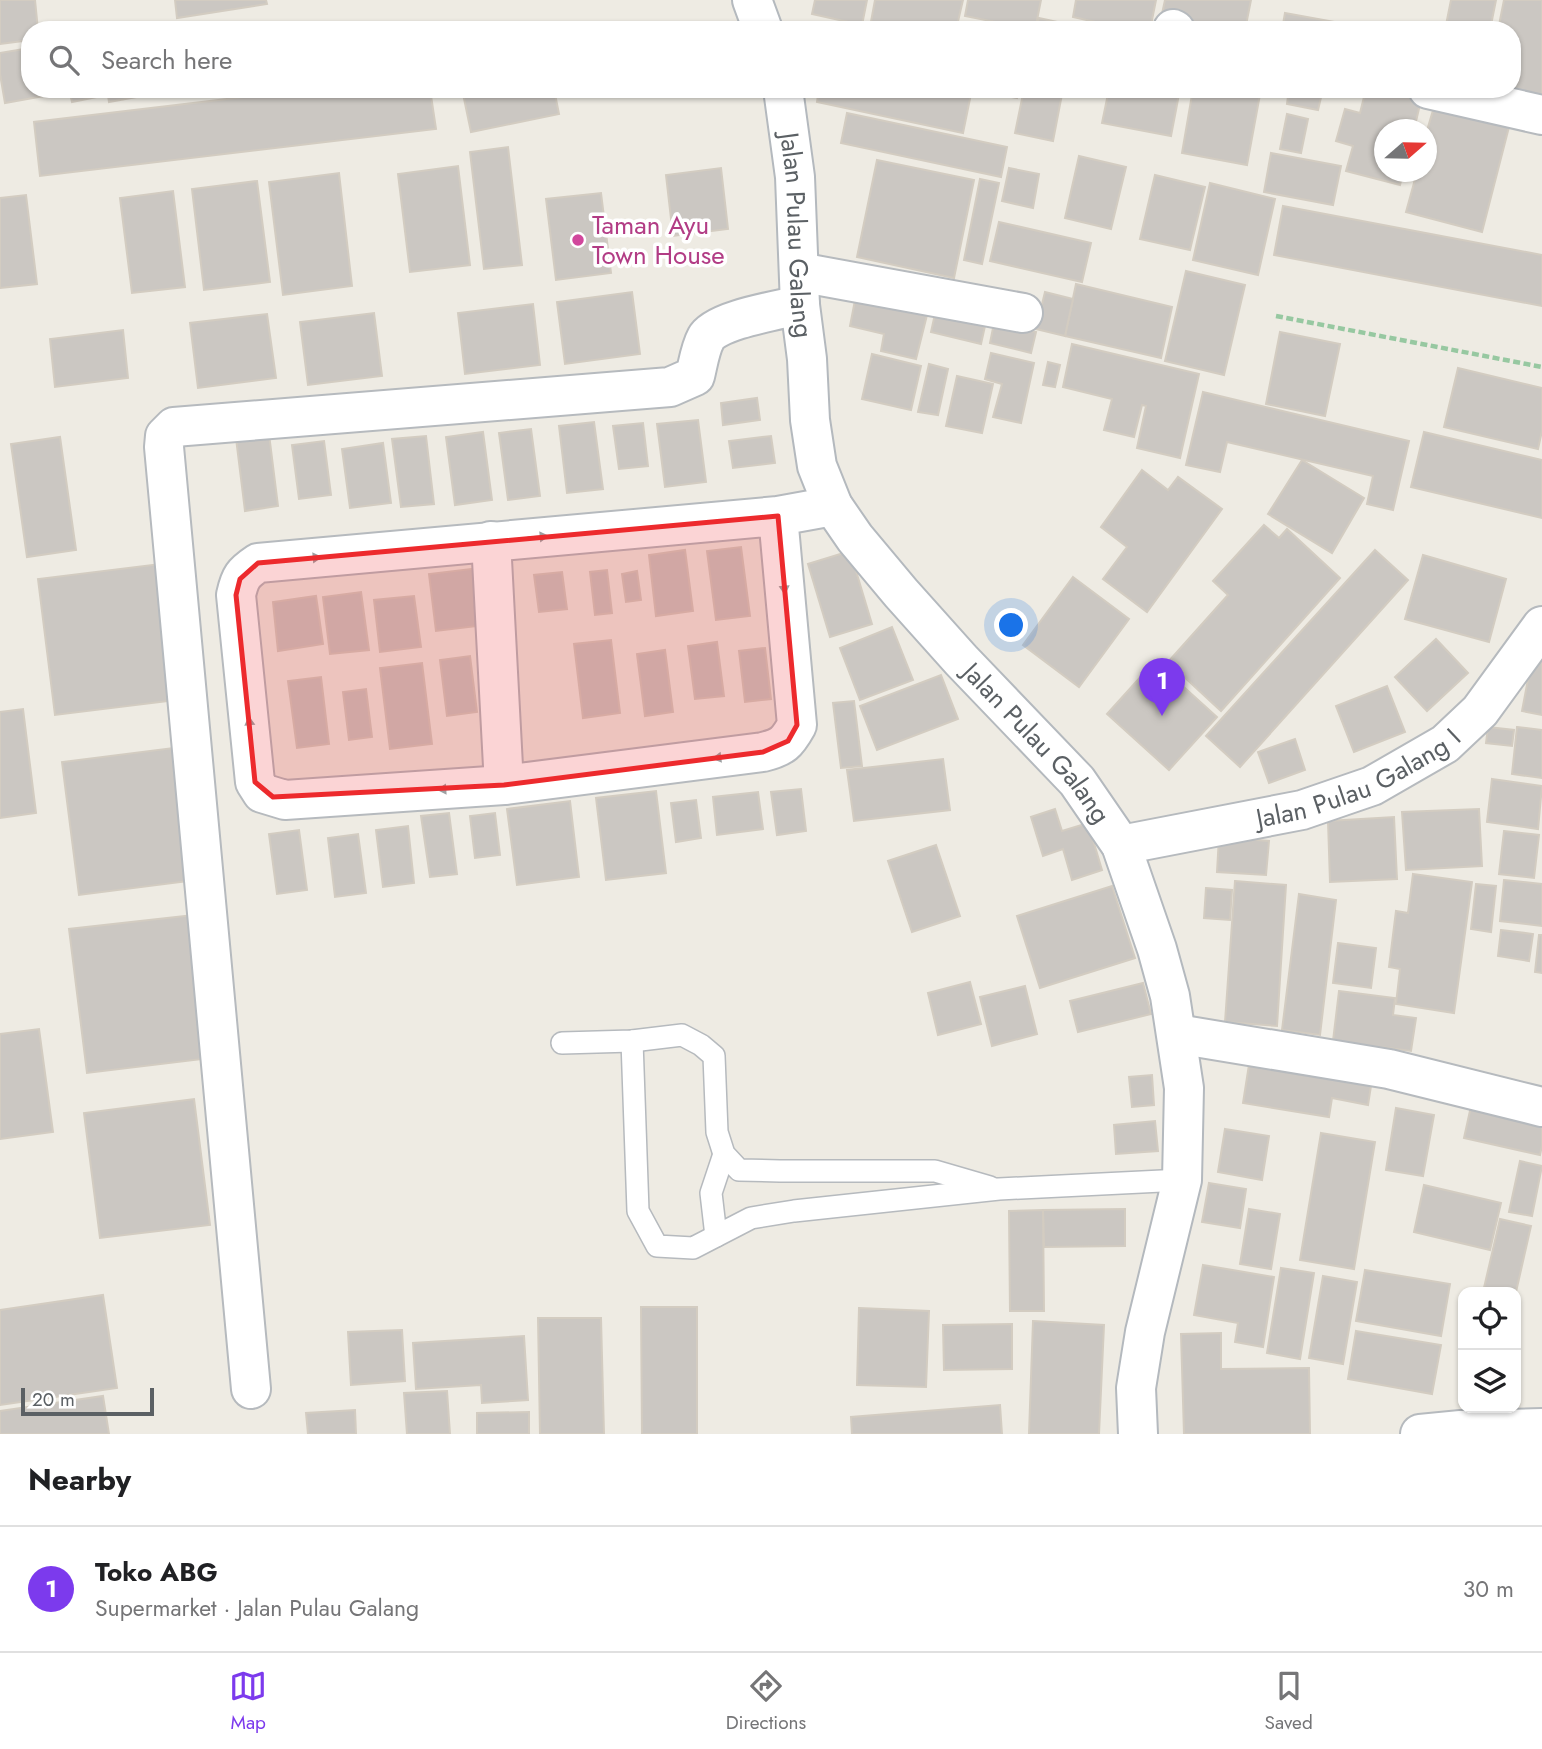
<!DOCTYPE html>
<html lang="en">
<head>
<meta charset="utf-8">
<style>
	body { margin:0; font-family:Jost,sans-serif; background:#f2f2f2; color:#202124 }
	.controls { position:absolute; right:21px; bottom:21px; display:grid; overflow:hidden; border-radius:14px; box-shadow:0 2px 5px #0004 }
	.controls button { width:63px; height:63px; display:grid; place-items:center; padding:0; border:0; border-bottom:2px solid #e0e0e0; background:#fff; color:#202124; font:35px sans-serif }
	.compass { position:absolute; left:1374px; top:119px; width:63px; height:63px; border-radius:50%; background:#fff; box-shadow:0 2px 5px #0004; rotate:70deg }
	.scale { position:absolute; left:21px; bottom:18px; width:133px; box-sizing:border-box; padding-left:7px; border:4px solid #5b6064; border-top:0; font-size:19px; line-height:24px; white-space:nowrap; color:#5b6064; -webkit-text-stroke:5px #fff; paint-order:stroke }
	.you { position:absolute; left:1012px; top:626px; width:24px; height:24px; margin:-18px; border:5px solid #fff; border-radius:50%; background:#1a73e8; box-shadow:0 0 0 10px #1a73e833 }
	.badge { display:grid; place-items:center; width:46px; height:46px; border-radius:50%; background:#7c3aed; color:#fff; font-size:23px; font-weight:700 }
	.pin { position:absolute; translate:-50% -58px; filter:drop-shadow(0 2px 4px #0008) }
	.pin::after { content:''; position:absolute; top:37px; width:24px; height:21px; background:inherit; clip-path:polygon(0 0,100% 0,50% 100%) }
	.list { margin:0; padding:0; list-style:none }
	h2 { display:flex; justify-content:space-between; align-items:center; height:91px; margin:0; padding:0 28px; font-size:30px }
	h2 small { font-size:23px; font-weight:400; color:#757577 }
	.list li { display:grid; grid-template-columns:46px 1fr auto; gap:21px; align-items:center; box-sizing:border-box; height:126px; padding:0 28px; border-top:2px solid #e0e0e0 }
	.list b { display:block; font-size:26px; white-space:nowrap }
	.list p { margin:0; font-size:23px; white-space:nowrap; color:#757577 }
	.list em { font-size:23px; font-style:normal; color:#757577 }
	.icon { flex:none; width:38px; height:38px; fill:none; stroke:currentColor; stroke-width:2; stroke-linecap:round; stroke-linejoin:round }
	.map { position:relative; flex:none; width:1542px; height:1434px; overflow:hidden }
	.search { position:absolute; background:#fff; box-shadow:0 2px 5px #0004; left:21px; right:21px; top:21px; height:77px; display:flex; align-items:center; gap:18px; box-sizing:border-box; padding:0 24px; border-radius:28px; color:#757577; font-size:26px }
	.sheet { height:217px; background:#fff }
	nav { display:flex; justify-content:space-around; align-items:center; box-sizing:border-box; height:98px; border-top:2px solid #e0e0e0; background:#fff; font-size:19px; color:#757577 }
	nav a { display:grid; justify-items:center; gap:4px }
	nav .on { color:#7c3aed }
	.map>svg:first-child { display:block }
	.building { fill:#cbc7c2; stroke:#d3ccc1; stroke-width:2 }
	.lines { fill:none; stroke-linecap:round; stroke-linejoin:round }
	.lane-casing { stroke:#b6babe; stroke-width:24 }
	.street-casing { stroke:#b6babe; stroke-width:42 }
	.secondary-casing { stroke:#b4b9be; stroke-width:42 }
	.path { stroke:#97c8a1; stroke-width:4.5; stroke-dasharray:7 3.5; stroke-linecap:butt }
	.lane { stroke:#fff; stroke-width:21 }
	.street { stroke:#fff; stroke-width:38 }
	.secondary { stroke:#fff; stroke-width:38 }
	.oneway { fill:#9da0a2 }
	.marked { fill:#ed2a2d; fill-opacity:0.2; stroke:#ed2a2d; stroke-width:5; stroke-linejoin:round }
	.hotel-dot { fill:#d1479c; stroke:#fff; stroke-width:2.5 }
	.labels { text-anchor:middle; stroke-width:7; stroke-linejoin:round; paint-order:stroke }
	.hotel-label { font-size:26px; fill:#b23c85; stroke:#fff; text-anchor:start }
	.street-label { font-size:26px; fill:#5b6064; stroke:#fff }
</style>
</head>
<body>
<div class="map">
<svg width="1542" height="1434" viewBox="0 0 1542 1434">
	<rect width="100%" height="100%" fill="#eeebe3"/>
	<g class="building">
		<polygon points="0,0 35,0 38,30 30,30 30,40 0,44"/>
		<polygon points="175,0 266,0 267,4 177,18"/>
		<polygon points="815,0 867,0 862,25 812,14"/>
		<polygon points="875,0 963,0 956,30 881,30 870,27"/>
		<polygon points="968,0 1041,0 1035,30 965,16"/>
		<polygon points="1076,0 1156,0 1150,30 1131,30 1073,17"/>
		<polygon points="1165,0 1251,0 1245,30 1190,30 1160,23"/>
		<polygon points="1451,0 1496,0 1490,30 1445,30"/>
		<polygon points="1504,0 1542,0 1542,99 1512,89 1512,30 1498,30"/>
		<polygon points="1285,13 1368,28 1368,30 1282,30"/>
		<polygon points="1039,18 1076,26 1076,30 1036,30"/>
		<polygon points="30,48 30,89 49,89 50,95 5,103 0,74 0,53"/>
		<polygon points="69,89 96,89 97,97 72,102"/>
		<polygon points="107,89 136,89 137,97 109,102"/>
		<polygon points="310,89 430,89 436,129 40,176 34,122"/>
		<polygon points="462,89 554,89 559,114 471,132"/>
		<polygon points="819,89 972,89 963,133 817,102"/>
		<polygon points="981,89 1019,89 1017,98 981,91"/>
		<polygon points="1024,89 1063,89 1053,141 1015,133"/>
		<polygon points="1109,89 1180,89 1171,136 1102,123"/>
		<polygon points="1193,89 1261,89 1247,165 1182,153"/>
		<polygon points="1289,89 1323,89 1318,110 1287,104"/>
		<polygon points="1366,89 1377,89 1421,100 1414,130 1384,130 1384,172 1403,172 1400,185 1346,171 1353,146 1336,141 1345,109 1360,113"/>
		<polygon points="1434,107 1509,127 1482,232 1406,212 1417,172 1426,172 1426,134"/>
		<polygon points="847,113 1007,147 1001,177 841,143"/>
		<polygon points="1287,114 1308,119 1301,153 1280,149"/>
		<polygon points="508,147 522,265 484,269 470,152"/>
		<polygon points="1271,153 1341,166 1333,205 1264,192"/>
		<polygon points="1079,156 1126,167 1111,229 1065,218"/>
		<polygon points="877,160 974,180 954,278 857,257"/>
		<polygon points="458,166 470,265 410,272 398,174"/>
		<polygon points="721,168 728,229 673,236 666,175"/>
		<polygon points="1009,168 1039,174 1033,208 1002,201"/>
		<polygon points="339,173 352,286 283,295 269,182"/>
		<polygon points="1155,175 1205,187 1190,250 1140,239"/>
		<polygon points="980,179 999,183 982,264 964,260"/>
		<polygon points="257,181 270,282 204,290 192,189"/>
		<polygon points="1210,183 1275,199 1258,275 1193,260"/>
		<polygon points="173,191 185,287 132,293 120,198"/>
		<polygon points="601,193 611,273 556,280 546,199"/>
		<polygon points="26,195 37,284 0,288 0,198"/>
		<polygon points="1283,206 1542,255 1542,306 1274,255"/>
		<polygon points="999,222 1091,243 1082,282 990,261"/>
		<polygon points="1186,271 1245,285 1224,375 1165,361"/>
		<polygon points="1076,284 1172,307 1161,358 1065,336"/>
		<polygon points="857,290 929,307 916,359 881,351 884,334 850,326"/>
		<polygon points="632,292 640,354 565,364 557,302"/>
		<polygon points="1045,292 1073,299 1065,336 1036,329"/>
		<polygon points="533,304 540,365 465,374 458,313"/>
		<polygon points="937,305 987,317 981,344 931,332"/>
		<polygon points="374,313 382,376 308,385 300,322"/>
		<polygon points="267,314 276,378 198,388 190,323"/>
		<polygon points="994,323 1036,332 1031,353 990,343"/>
		<polygon points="123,330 128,378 55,387 50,339"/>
		<polygon points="1280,332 1340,344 1325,416 1266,404"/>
		<polygon points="1072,344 1199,374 1180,458 1137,448 1146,406 1142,405 1134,437 1104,430 1112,399 1063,387"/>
		<polygon points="991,353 1034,363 1021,423 993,417 1002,384 985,379"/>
		<polygon points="872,354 921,366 911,410 862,399"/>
		<polygon points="1048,362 1060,365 1055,387 1043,385"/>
		<polygon points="929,364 948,369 938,415 918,412"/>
		<polygon points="1458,368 1542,388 1542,431 1538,449 1444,427"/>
		<polygon points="957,376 993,384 982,433 946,426"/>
		<polygon points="1203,392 1409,441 1393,510 1367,504 1373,476 1227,442 1220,472 1186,465"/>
		<polygon points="757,398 760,420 723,425 721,403"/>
		<polygon points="698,420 706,482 665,487 657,424"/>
		<polygon points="594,422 603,489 567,493 559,426"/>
		<polygon points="643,423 648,466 619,469 613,426"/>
		<polygon points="531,429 540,496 508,500 499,433"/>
		<polygon points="483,432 492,500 455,505 446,437"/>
		<polygon points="1424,432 1542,460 1542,518 1411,487"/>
		<polygon points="269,434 278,506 245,511 236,438"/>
		<polygon points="426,436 434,504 401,507 392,439"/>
		<polygon points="771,436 775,463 733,468 729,441"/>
		<polygon points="60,437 76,550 27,557 11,444"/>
		<polygon points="324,441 331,495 299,499 292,445"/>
		<polygon points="383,443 391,503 350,508 342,449"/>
		<polygon points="1302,460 1364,498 1332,553 1268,514"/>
		<polygon points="1142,470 1168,490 1178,477 1222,509 1147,612 1103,579 1127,547 1101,527"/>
		<polygon points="1264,525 1279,538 1287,529 1340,578 1221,711 1168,662 1228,595 1213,581"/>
		<polygon points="741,547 750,616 716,620 707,551"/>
		<polygon points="685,550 693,611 656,616 649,555"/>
		<polygon points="1375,550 1408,580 1240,767 1206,736"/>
		<polygon points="850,551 872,624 830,637 808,564"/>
		<polygon points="1423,555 1506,579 1489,642 1405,619"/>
		<polygon points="160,564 177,700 55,715 38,579"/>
		<polygon points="479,568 486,625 436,631 429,574"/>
		<polygon points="607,570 612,613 595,615 590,572"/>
		<polygon points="637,571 641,600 626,602 622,574"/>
		<polygon points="562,572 567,609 539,612 534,575"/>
		<polygon points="1073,577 1129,619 1079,687 1023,645"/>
		<polygon points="361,592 369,650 330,654 323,597"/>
		<polygon points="316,596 323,644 278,651 273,602"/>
		<polygon points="414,596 421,647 380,652 374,600"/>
		<polygon points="892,627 913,680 860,700 840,648"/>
		<polygon points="1436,639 1468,673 1427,711 1395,677"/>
		<polygon points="611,640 620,713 583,718 574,644"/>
		<polygon points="717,642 724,696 695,699 688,646"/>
		<polygon points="765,648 771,699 745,702 739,651"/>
		<polygon points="665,650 673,712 645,716 637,654"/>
		<polygon points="1533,653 1542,655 1542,715 1522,711"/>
		<polygon points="470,656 477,712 447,716 440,660"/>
		<polygon points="1155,661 1217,717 1169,770 1107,714"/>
		<polygon points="422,663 432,744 390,749 380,668"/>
		<polygon points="941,675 958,719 877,750 860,706"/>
		<polygon points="321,677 329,744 297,748 288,681"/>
		<polygon points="1387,686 1405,732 1354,752 1336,706"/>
		<polygon points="366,689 372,737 349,740 343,692"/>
		<polygon points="854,701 862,766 841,768 833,703"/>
		<polygon points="23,709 36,813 0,818 0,712"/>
		<polygon points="1488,727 1514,730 1512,746 1486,743"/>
		<polygon points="1517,727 1542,730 1542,778 1512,774"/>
		<polygon points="1295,739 1305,770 1269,783 1258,752"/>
		<polygon points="173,748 189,881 79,895 62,762"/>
		<polygon points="943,759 950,810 854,821 847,770"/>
		<polygon points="1492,779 1542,786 1538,829 1487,822"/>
		<polygon points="801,789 806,831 777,835 771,792"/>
		<polygon points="656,791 666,873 606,880 596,798"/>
		<polygon points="758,792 763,829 717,835 713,797"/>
		<polygon points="696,800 701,838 676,842 671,803"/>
		<polygon points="570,801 579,877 517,885 507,809"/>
		<polygon points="1055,809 1062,831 1088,823 1102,870 1072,880 1063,849 1043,856 1031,817"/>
		<polygon points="1479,809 1482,866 1406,870 1402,812"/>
		<polygon points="449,813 457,874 430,877 421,816"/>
		<polygon points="495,813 500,855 475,858 470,816"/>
		<polygon points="1394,817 1397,879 1330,882 1328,821"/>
		<polygon points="408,826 414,883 383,887 376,830"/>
		<polygon points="299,830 307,890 277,894 269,834"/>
		<polygon points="1504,831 1539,835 1534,878 1499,874"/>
		<polygon points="358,834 366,893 335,897 328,838"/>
		<polygon points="1219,837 1269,841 1266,875 1217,872"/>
		<polygon points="936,845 960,916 912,932 888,861"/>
		<polygon points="1413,874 1472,882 1454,1013 1396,1004 1400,969 1389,967 1396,911 1408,913"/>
		<polygon points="1504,880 1542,884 1542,926 1500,921"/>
		<polygon points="1235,881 1286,885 1277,1026 1225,1022"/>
		<polygon points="1476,884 1496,886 1491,932 1471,929"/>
		<polygon points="1112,886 1135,958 1040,988 1017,916"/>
		<polygon points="1206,888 1232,890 1230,920 1204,918"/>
		<polygon points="1299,894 1336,900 1320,1035 1282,1030"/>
		<polygon points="193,915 211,1058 87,1073 69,929"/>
		<polygon points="1501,930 1533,934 1529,961 1498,956"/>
		<polygon points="1539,935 1542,935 1542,973 1535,972"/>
		<polygon points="1338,943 1376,948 1371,988 1333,983"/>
		<polygon points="970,982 981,1024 938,1035 928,993"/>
		<polygon points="1143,983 1151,1014 1078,1032 1070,1001"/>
		<polygon points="1025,986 1037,1034 992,1046 980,997"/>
		<polygon points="1339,991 1395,998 1393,1015 1416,1018 1411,1051 1333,1041"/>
		<polygon points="39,1029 53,1132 0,1139 0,1034"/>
		<polygon points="1251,1052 1373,1073 1368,1105 1332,1098 1329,1117 1243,1103"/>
		<polygon points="1152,1075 1154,1105 1132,1107 1129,1077"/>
		<polygon points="1473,1097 1542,1113 1542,1146 1540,1155 1464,1138"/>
		<polygon points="194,1099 210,1225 100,1238 84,1113"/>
		<polygon points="1396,1108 1434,1115 1423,1176 1386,1170"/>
		<polygon points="1155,1121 1158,1151 1116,1154 1114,1125"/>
		<polygon points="1225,1129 1269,1136 1262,1180 1218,1172"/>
		<polygon points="1321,1133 1375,1142 1354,1269 1300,1260"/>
		<polygon points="1520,1161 1542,1166 1532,1216 1509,1212"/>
		<polygon points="1209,1183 1246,1189 1240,1228 1202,1222"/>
		<polygon points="1424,1185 1501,1203 1490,1250 1414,1232"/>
		<polygon points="1125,1209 1125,1246 1044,1247 1043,1210"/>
		<polygon points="1249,1209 1280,1214 1271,1269 1240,1264"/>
		<polygon points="1043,1210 1044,1311 1010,1311 1009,1211"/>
		<polygon points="1500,1219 1531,1226 1516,1292 1483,1292"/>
		<polygon points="1203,1265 1274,1277 1263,1347 1235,1342 1238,1323 1194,1315"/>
		<polygon points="1281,1268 1314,1273 1300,1359 1267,1353"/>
		<polygon points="1365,1270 1450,1284 1441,1336 1356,1321"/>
		<polygon points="1323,1276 1357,1282 1343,1364 1309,1358"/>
		<polygon points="103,1295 117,1388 0,1405 0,1310"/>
		<polygon points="641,1307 697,1307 697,1434 642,1434"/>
		<polygon points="859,1308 929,1311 926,1387 857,1385"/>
		<polygon points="538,1318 601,1318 604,1434 540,1434"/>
		<polygon points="1033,1321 1104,1325 1099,1434 1029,1434"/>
		<polygon points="1012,1324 1012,1369 944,1370 943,1325"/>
		<polygon points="402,1330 405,1381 351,1385 348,1332"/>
		<polygon points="1356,1331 1441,1345 1432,1394 1348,1379"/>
		<polygon points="1221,1333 1221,1369 1309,1368 1310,1434 1184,1434 1181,1334"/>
		<polygon points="524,1336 528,1400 482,1403 481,1385 416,1389 413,1343"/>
		<polygon points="447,1391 450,1434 407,1434 404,1393"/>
		<polygon points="103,1396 109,1434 0,1434 0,1411"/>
		<polygon points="1000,1405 1002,1434 852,1434 851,1417"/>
		<polygon points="355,1410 356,1434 308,1434 306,1413"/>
		<polygon points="529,1412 529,1434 477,1434 477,1413"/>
	</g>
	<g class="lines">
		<g class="lane-casing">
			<g id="lane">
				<polyline points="632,1041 638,1211 657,1246 693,1248 751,1218 794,1211 999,1189 1182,1180"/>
				<polyline points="562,1043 632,1041 682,1035 701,1045 714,1056 717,1132 724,1154 739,1170 780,1171 935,1171 990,1187"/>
				<polyline points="716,1236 711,1193 724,1154"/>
			</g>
		</g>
		<g class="street-casing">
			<g id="street">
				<polyline points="1173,29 1175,30"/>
				<polyline points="1428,89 1542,115"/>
				<polyline points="799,272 1023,313"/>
				<path d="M778 516 797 725C787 743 783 747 763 752L504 785 285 800 262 793 255 782 236 595C240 577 243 573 258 563L778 516 833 506"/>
				<polyline points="491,541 504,785"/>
				<path id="s1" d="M1121 845 1302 810 1372 786 1445 744 1480 711 1542 626"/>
				<polyline points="1177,1034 1389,1069 1542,1107"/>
				<path d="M251 1389 164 447 165 436 174 427 670 387 695 376C698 364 700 349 706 338 715 320 780 310 800 305"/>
				<polyline points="1420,1434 1461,1430 1542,1428"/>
			</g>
		</g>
		<g class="secondary-casing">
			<g id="secondary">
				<polyline points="752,0 763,30"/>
				<path id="s2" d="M783 89 795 177 800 305 807 359 810 420 817 466 833 506 855 538 901 593 961 660 1077 781 1121 845 1157 949 1170 996 1184 1088 1182 1180 1145 1332 1136 1388 1138 1434"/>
			</g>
		</g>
		<polyline class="path" points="1276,316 1542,367"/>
		<use href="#lane" class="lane"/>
		<use href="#street" class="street"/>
		<use href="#secondary" class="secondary"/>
	</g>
	<defs><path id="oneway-solid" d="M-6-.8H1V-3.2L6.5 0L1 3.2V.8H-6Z" transform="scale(1.75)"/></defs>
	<g class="oneway">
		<use href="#oneway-solid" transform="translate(538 537) rotate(-5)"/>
		<use href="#oneway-solid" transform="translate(311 558) rotate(-5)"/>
		<use href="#oneway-solid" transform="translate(784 584) rotate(85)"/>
		<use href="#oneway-solid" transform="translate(250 727) rotate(-96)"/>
		<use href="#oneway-solid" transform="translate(723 757) rotate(173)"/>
		<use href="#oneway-solid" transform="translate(448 789) rotate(176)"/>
	</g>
	<path class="marked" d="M778 516 797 725 788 741 763 752 504 785 273 797 255 782 236 595 240 579 258 563Z"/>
	<circle class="hotel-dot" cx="578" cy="240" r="7"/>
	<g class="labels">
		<g class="hotel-label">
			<text x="592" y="234">Taman Ayu<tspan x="592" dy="30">Town House</tspan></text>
		</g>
		<g class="street-label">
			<text dy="9" stroke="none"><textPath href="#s2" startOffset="147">Jalan Pulau Galang</textPath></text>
			<text dy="9" stroke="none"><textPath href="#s2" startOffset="735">Jalan Pulau Galang</textPath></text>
			<text dy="9" stroke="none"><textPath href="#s1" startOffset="248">Jalan Pulau Galang I</textPath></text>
		</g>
	</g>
</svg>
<div class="controls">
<button><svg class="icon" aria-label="locate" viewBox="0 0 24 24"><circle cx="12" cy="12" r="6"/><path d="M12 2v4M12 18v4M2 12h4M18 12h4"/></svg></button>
<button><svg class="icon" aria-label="layers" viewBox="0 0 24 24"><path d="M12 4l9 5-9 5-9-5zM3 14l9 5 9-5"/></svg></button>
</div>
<svg class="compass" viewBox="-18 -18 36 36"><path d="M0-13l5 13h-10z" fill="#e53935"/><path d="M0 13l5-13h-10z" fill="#757577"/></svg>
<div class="scale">20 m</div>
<div class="you"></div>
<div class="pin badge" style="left:1162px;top:716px">1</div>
<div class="search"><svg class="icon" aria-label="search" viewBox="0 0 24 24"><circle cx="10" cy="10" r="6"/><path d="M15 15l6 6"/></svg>Search here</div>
</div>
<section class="sheet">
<h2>Nearby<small></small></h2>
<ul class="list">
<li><span class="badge">1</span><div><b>Toko ABG</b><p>Supermarket · Jalan Pulau Galang</p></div><em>30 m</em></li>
</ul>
</section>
<nav>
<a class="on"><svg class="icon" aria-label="map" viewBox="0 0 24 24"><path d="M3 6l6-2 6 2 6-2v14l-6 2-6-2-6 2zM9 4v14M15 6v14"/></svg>Map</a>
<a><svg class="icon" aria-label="directions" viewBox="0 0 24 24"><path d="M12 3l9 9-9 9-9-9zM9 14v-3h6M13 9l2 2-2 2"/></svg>Directions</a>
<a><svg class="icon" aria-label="saved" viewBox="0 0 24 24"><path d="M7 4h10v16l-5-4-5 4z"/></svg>Saved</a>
</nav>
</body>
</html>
